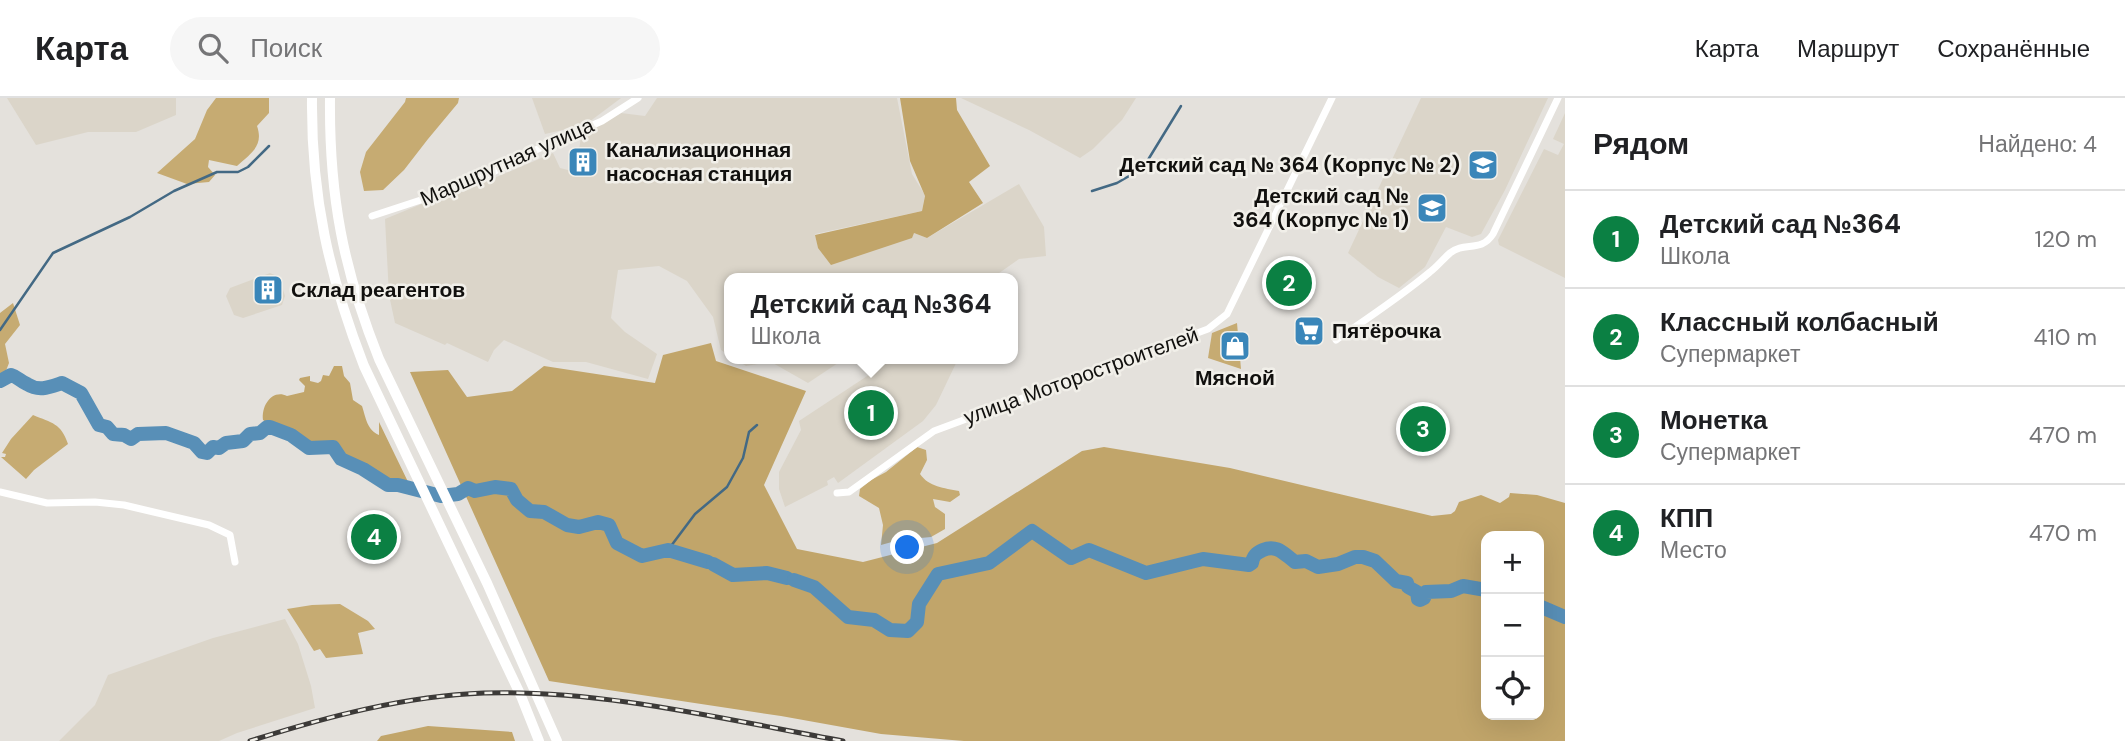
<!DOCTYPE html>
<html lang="ru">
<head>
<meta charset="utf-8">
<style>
	body { margin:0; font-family:"DM Sans",sans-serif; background:#f6f6f6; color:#202124 }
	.controls { position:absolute; right:21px; bottom:21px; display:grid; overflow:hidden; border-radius:14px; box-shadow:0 7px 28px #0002 }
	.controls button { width:63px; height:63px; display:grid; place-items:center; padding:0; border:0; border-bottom:2px solid #e0e0e0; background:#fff; color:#202124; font:35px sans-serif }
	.you { position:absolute; left:908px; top:450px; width:24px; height:24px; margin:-18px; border:5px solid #fff; border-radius:50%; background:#1a73e8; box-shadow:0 0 0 10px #1a73e833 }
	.badge { display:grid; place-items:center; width:46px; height:46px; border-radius:50%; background:#0b8043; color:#fff; font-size:23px; font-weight:700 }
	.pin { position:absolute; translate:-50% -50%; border:4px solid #fff; box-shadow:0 2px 7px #0006 }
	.popup { position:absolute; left:724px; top:175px; width:294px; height:91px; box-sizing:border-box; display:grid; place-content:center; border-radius:14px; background:#fff; filter:drop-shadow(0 2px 5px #0005); font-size:23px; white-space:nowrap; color:#757577 }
	.popup b { font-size:26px; color:#202124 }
	.popup::after { content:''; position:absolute; left:50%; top:100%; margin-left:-14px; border:14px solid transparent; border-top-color:#fff }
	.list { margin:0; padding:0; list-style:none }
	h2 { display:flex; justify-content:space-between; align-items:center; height:91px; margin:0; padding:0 28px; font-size:30px }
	h2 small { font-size:23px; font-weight:400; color:#757577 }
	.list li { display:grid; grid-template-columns:46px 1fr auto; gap:21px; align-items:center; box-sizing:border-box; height:98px; padding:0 28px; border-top:2px solid #e0e0e0 }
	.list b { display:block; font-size:26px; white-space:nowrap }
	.list p { margin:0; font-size:23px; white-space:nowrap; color:#757577 }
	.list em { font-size:23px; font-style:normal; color:#757577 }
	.icon { flex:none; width:38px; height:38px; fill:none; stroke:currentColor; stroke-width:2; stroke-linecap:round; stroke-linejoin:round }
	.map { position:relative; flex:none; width:1565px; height:643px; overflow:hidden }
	header { display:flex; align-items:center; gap:42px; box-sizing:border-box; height:98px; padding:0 35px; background:#fff; border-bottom:2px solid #e0e0e0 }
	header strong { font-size:33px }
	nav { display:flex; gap:38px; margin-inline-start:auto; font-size:24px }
	.search { width:490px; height:63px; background:#f6f6f6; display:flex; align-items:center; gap:18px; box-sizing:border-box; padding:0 24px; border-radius:38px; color:#757577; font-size:26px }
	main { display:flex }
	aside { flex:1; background:#fff }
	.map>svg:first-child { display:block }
	.built { fill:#dbd5c9 }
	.green { fill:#c6ab72 }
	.forest { fill:#c1a56a; fill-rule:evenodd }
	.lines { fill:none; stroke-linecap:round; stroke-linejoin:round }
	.stream { stroke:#436984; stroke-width:2.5 }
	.river { stroke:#588fb7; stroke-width:14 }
	.minor { stroke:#fff; stroke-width:7 }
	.primary { stroke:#fff; stroke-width:10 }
	.rail-casing { stroke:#3c3a38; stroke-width:5 }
	.rail { stroke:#f1efe9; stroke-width:2.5; stroke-dasharray:8; stroke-linecap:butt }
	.labels { text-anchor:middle; stroke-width:5; stroke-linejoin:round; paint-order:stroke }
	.poi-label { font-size:21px; font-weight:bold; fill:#11100e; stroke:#f1efe9; text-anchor:start }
	.street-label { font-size:21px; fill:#11100e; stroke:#f1efe9 }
</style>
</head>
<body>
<header>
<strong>Карта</strong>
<div class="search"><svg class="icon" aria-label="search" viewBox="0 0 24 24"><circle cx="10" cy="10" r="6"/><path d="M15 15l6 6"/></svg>Поиск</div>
<nav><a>Карта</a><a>Маршрут</a><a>Сохранённые</a></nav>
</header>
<main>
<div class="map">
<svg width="1565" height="643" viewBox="0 0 1565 643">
	<rect width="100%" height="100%" fill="#e4e1dc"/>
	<g class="built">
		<polygon points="7,0 176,0 176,17 136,34 88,34 36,47"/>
		<polygon points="532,0 621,0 585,27 545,36"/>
		<polygon points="657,0 897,0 912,76 925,97 922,113 815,136 818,150 914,135 927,140 1019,86 1044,129 1046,158 1019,161 992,180 729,180 729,257 721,252 713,219 687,183 659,168 618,172 611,220 625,234 657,256 648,281 586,264 553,264 504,242 494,252 488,264 447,245 445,247 395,225 389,197 385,121 436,100 438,104 553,55 560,70 576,74 581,38 621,15 645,18"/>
		<polygon points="961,0 1136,0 1122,22 1093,51 1080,60 1029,32"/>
		<polygon points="1421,0 1548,0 1505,92 1481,136 1472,139 1446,129 1425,169 1399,190 1378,179 1348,155"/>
		<polygon points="1565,15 1565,180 1499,147 1498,142 1544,51 1558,57 1564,46 1553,41"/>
		<polygon points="270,175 279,179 285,198 282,207 243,220 234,217 226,198 230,190"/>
		<polygon points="735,261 844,261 808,285 771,264 746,268"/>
		<polygon points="893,261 958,261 936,307 923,323 838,385 834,379 827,383 828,387 785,409 779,391 779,374 801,332 799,323"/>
		<polygon points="285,521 298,546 311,588 315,610 237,635 219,643 59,643 95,607 108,577 213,540"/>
	</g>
	<g class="green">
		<path d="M216 0H269V15L257 28C264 48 251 55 237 68L209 62 208 69 215 77 209 84 187 86 157 75 195 41 207 12Z"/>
		<polygon points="406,0 459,0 458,5 428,41 404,72 383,92 364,93 360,74 366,54 405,4"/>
		<polygon points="13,205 20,227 5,246 9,265 0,288 0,215"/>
		<polygon points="1237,225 1241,271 1208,260 1212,235"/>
		<path d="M33 317C52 325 61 325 68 346L34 372 26 381 1 359H5L6 356 2 355 11 341Z"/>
		<path d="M917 349 926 352 927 362 920 376C929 389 944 390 959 393L960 397 950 404 933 401 935 409 945 416V431L931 439 899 442 881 447 883 427 879 410 859 398 860 391 871 382 886 374Z"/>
		<polygon points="340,506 368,523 375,531 358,535 363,556 326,560 320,551 314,553 287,511 312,507"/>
	</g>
	<g class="forest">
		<polygon points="900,0 956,0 957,12 990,68 969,84 983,105 927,140 914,135 912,140 831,167 818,150 815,137 922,113 925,98 910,63"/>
		<path d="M711 245 716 263 806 293 764 387 797 451 863 464 937 445 1082 353 1104 349 1230 370 1432 418 1451 416 1455 413 1459 404 1481 397 1500 405 1509 399 1510 395 1537 397 1565 405V643H964L881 636 781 618 549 583 410 274 448 272 467 299 512 293 544 268 655 285 663 257ZM1486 438H1539V617H1486Z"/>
		<path d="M334 268H342L344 278 350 285 353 302 362 308C366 320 367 332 379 337V324L411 390 398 386 388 385 362 368 342 360 335 347H308L292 335 280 330 275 326H269L263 322C261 308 272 291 287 298L304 294 305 288 299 282 300 280 310 278V283L318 285 321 283 323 277 329 278Z"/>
		<polygon points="428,628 512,634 515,643 377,643 381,638"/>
	</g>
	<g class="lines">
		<g class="stream">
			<polyline points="1092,93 1117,85 1143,70 1181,8"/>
			<polyline points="0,232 53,155 130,119 174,93 217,74 238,74 248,69 269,48"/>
			<polyline points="668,452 695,416 727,389 743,360 749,334 757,327"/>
		</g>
		<g class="river">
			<path d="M0 283 11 277C18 279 20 283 27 286 39 294 50 289 62 285L81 295 99 327 107 329 113 336 124 337 131 341 138 336 166 335 194 345 202 354 207 355 213 349 219 350 226 345 243 343 250 336 260 335 267 329H270L291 337 309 350 333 349 341 361 363 371 388 387H398L441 398 458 396 468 390 475 393 495 389 511 391 517 402 530 413 544 414 567 427 579 429 598 424 609 427 617 445 642 458 668 452 708 464"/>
			<polyline points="713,466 733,477 767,475 787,480"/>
			<path d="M794 482 814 489 848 519 874 522 890 532 908 533 917 524 919 506 938 476 989 465 1032 433 1071 460 1089 452 1146 475 1203 461 1249 467 1252 465C1253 458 1256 455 1263 452 1277 446 1284 456 1295 464L1306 463 1318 469 1338 466 1355 459H1363L1375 463 1396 483 1407 485 1408 489 1417 494 1418 501 1420 502 1424 500 1426 494 1451 493 1463 488 1486 492"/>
			<polyline points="1539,508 1565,519"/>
		</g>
		<g class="minor">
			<polyline points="372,118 433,98 488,77 522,58 602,23 638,0"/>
			<path d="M1336 242C1368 220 1400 199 1430 174 1437 169 1443 161 1450 155 1464 143 1481 155 1493 136L1558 0"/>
			<polyline points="0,394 47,405 95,404 124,407 209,427 230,437 235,464"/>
			<polyline points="837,395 849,394 934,333 1208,231 1227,216 1332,0"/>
		</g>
		<g class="primary">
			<path d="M312 0C311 98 329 178 364 268L521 598 539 643"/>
			<path d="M330 0C329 97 343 171 379 261L487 485 557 643"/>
		</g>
		<g class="rail-casing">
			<path id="rail" d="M250 643C326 619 404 598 484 595 602 591 727 622 843 643"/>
		</g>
		<use href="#rail" class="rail"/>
	</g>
	<defs>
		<g id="building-square" transform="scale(1.575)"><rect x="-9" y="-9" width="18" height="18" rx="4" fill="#3a86b9" stroke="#f1efe9"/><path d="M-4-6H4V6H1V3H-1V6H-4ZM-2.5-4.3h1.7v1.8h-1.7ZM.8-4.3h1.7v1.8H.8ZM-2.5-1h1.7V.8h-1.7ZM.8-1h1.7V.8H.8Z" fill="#fff"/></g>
		<g id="school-square" transform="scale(1.575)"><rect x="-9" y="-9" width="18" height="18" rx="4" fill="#3a86b9" stroke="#f1efe9"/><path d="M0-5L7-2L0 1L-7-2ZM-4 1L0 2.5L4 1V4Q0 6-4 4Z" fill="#fff"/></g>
		<g id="supermarket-square" transform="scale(1.575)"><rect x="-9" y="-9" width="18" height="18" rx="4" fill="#3a86b9" stroke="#f1efe9"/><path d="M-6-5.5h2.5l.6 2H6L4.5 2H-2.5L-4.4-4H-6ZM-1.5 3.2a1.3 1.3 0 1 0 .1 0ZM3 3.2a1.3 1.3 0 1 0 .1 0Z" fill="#fff"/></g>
		<g id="shop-square" transform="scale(1.575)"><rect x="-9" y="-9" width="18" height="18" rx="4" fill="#3a86b9" stroke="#f1efe9"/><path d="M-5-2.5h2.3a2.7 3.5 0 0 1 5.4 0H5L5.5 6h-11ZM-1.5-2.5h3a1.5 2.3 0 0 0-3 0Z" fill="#fff"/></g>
	</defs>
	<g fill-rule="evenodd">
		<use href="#building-square" x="583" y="64"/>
		<use href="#school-square" x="1483" y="67"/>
		<use href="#school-square" x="1432" y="110"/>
		<use href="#building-square" x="268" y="192"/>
		<use href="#supermarket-square" x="1309" y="233"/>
		<use href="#shop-square" x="1235" y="248"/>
	</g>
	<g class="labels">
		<g class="poi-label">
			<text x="606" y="59">Канализационная<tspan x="606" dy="24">насосная станция</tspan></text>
			<text x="1460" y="74" text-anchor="end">Детский сад № 364 (Корпус № 2)</text>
			<text x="1409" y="105" text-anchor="end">Детский сад №<tspan x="1409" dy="24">364 (Корпус № 1)</tspan></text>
			<text x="291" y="199">Склад реагентов</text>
			<text x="1332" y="240">Пятёрочка</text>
			<text x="1235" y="287" text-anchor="middle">Мясной</text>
		</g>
		<g class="street-label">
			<text transform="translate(507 64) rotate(-24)" y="7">Маршрутная улица</text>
			<text transform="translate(1081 278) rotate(-20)" y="7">улица Моторостроителей</text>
		</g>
	</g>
</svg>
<div class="controls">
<button>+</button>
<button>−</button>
<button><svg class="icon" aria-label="locate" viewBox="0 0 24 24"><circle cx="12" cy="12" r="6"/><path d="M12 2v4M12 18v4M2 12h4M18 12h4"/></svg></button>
</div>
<div class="you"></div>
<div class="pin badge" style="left:871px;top:315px">1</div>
<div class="popup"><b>Детский сад №364</b>Школа</div>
<div class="pin badge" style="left:1289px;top:185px">2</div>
<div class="pin badge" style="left:1423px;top:331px">3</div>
<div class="pin badge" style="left:374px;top:439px">4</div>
</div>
<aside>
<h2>Рядом<small>Найдено: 4</small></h2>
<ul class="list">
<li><span class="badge">1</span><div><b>Детский сад №364</b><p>Школа</p></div><em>120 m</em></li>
<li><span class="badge">2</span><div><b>Классный колбасный</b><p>Супермаркет</p></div><em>410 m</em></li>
<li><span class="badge">3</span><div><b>Монетка</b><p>Супермаркет</p></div><em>470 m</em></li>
<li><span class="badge">4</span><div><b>КПП</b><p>Место</p></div><em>470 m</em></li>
</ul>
</aside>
</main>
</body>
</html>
